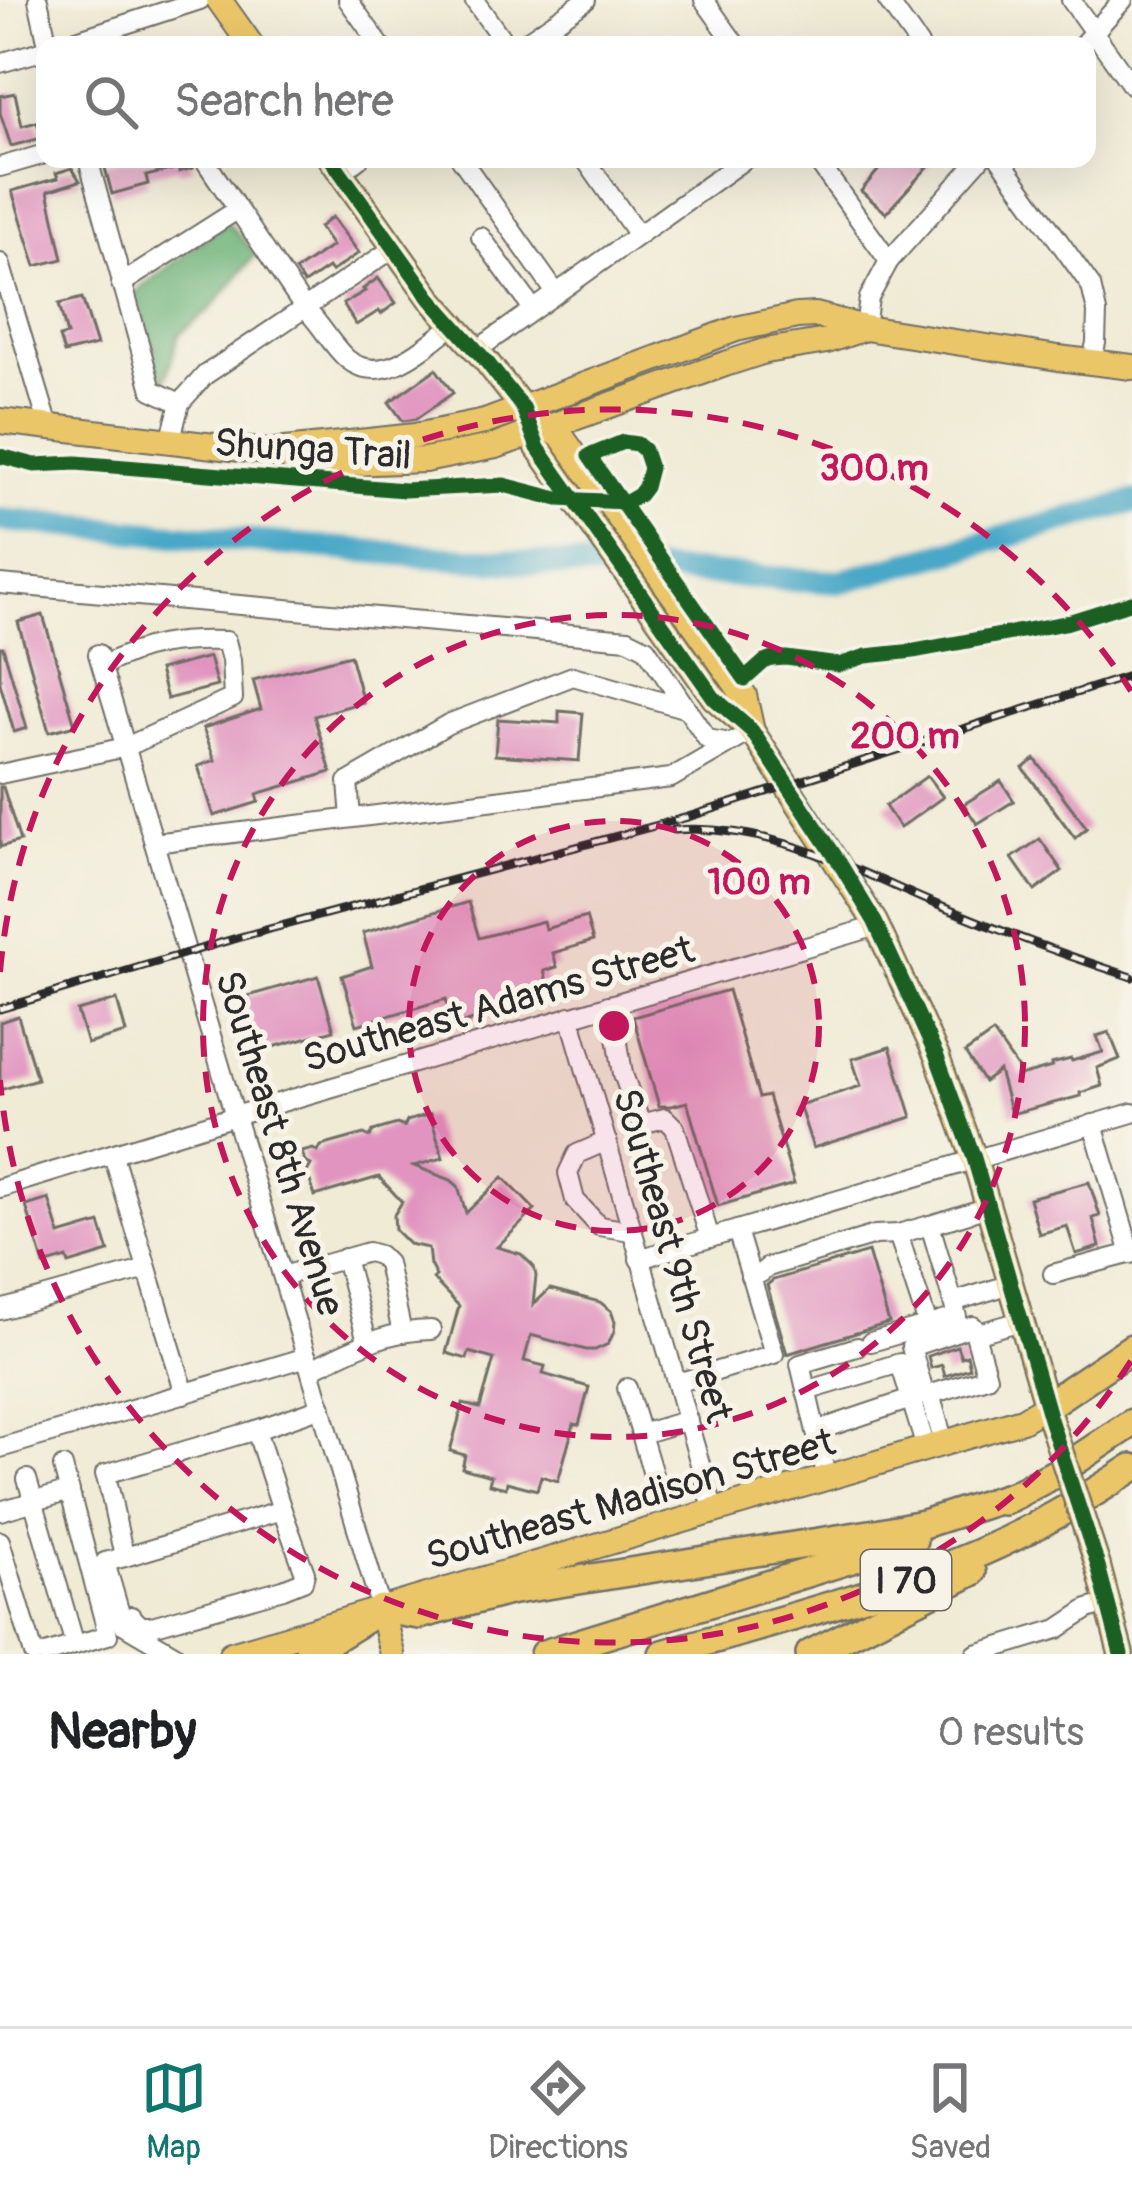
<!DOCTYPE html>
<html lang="en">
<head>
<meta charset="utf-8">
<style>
	body { margin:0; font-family:Pangolin,sans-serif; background:#f6f6f6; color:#202124 }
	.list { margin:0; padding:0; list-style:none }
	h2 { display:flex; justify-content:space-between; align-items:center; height:156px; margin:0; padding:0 48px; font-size:51px }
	h2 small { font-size:39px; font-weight:400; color:#757577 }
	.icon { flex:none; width:66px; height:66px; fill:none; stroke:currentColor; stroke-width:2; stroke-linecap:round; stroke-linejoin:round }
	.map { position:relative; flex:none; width:1132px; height:1654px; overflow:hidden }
	.search { position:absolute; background:#fff; box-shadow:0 12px 48px #0002; left:36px; right:36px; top:36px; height:132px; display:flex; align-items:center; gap:30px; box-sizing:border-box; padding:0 42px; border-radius:24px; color:#757577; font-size:45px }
	.sheet { height:372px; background:#fff }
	nav { display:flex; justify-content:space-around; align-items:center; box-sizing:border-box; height:168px; border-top:3px solid #e0e0e0; background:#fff; font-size:33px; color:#757577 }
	nav a { display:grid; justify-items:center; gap:6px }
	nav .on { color:#0f766e }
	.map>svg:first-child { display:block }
	.forest { fill:#6cb278; stroke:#4c6e52; stroke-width:3 }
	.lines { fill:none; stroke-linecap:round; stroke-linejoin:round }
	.river { stroke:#48a8c7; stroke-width:24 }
	.building { fill:#e194c0 }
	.minor-casing { stroke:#706e66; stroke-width:22 }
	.major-casing { stroke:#706e66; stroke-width:28 }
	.highway-casing { stroke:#706e66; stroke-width:32 }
	.minor { stroke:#fff; stroke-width:18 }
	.major { stroke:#ebc669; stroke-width:24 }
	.highway { stroke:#ebc669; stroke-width:27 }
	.rail-casing { stroke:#2b2b2b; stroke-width:9 }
	.rail { stroke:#f7f3e8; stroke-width:4.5; stroke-dasharray:14; stroke-linecap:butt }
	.major-bridge-casing { stroke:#706e66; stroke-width:28; stroke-linecap:butt }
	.major-bridge { stroke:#ebc669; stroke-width:24 }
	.cycleway-casing { stroke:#f7f3e8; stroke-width:22 }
	.cycleway { stroke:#1b5e20; stroke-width:15 }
	.ring { fill:none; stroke:#c2185b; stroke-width:6; stroke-dasharray:21 15 }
	.labels { text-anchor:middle; stroke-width:10; stroke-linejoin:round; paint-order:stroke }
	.shield { fill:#f7f3e8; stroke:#686764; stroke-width:3 }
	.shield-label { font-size:36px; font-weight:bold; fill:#2b2b2b }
	.street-label { font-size:39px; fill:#2b2b2b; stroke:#f7f3e8 }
	.centre { fill:#c2185b; stroke:#f7f3e8; stroke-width:6 }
	.ring-label { font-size:36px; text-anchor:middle; font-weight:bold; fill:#c2185b; stroke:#f7f3e8; stroke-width:10; stroke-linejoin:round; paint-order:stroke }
</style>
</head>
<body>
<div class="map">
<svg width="1132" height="1654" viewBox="0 0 1132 1654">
	<rect width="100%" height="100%" fill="#f7f3e8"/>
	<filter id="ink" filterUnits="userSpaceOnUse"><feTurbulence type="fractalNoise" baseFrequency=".00833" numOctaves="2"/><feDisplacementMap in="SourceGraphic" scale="24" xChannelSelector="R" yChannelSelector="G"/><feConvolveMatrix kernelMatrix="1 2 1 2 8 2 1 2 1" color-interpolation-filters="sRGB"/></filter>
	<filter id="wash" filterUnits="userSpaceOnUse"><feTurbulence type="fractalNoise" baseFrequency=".004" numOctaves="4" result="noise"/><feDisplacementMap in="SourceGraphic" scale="48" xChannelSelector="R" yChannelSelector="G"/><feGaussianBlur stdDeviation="2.7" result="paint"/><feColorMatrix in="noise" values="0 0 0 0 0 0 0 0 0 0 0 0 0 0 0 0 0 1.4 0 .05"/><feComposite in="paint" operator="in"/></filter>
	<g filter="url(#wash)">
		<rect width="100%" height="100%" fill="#f0ebd5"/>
		<polygon class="forest" points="227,222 256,254 210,310 179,334 164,385 135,292"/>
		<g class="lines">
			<polyline class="river" points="0,520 436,557 839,582 1132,502"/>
		</g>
		<g id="blocks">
			<g class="building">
				<polygon points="15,93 22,126 37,122 42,138 11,146 0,113 0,96"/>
				<polygon points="121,159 191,159 193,168 179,172 178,168 146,176 148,184 112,194 104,164"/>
				<polygon points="872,159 935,159 886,213 861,191 881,167"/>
				<polygon points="72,168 80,181 48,191 63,259 36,266 12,191 58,178 56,173"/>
				<polygon points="332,217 359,253 331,272 328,268 304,284 295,271 332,246 319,227"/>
				<polygon points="378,278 396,303 381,314 379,311 356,325 343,304 365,291 363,289"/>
				<polygon points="82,298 97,345 64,353 59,337 67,335 59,304"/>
				<polygon points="436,369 453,393 416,419 403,421 389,402"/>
				<polygon points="43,615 75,725 49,732 18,622"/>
				<polygon points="0,647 3,647 27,728 14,732 0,683"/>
				<polygon points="350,655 363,702 314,716 331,772 257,794 259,802 214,816 198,766 215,760 203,728 261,709 253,680"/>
				<polygon points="209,657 217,686 167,699 159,670"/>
				<polygon points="559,711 583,713 579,761 495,755 498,719 559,723"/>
				<polygon points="1035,759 1087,828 1075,838 1023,768"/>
				<polygon points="927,776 943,797 900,828 885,806"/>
				<polygon points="1001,781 1014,801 977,824 964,804"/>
				<polygon points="0,787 3,787 20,841 0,847"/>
				<polygon points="1040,839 1062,871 1035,891 1012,858"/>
				<polygon points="468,902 479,938 543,921 545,929 586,917 593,941 553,953 557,967 544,971 548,985 534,989 538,1004 513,1011 512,1008 454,1026 446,999 357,1025 342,976 372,966 363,933"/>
				<polygon points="318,976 334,1030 259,1051 244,997"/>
				<polygon points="728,990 759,1098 768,1096 794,1184 718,1206 687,1102 671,1106 659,1106 633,1017"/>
				<polygon points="117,1000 126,1033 87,1044 77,1011"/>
				<polygon points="18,1016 37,1079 0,1090 0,1022"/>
				<polygon points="1109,1032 1120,1059 1097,1068 1102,1086 1080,1093 1081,1096 1011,1114 999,1071 984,1082 965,1053 993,1033 1018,1069 1020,1076 1052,1067 1051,1064 1071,1059 1072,1061 1103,1052 1097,1036"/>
				<polygon points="890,1047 912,1117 813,1148 799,1105 861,1086 852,1059"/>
				<polygon points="430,1114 443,1158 414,1166 451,1180 458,1186 466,1213 503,1177 535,1210 497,1247 521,1254 534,1267 536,1276 533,1305 550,1289 600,1302 611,1311 615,1322 614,1332 608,1344 595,1350 586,1350 531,1335 524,1361 545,1366 543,1374 589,1387 579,1425 574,1424 558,1481 541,1476 537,1490 507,1482 506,1488 489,1484 491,1476 462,1468 465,1455 450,1451 463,1404 480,1408 494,1359 469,1352 467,1359 446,1353 459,1306 433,1279 436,1276 430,1265 428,1248 409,1244 395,1230 394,1215 402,1202 379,1177 315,1196 307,1172 311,1165 305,1162 302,1152 313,1149 318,1152 321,1146 364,1134 370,1137 373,1131 397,1124 404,1127 407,1121"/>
				<polygon points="1089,1182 1100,1216 1093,1218 1100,1247 1076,1254 1067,1226 1039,1234 1029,1198"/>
				<polygon points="49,1199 60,1235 100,1223 109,1252 69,1264 67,1258 44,1265 26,1206"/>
				<polygon points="868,1252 889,1323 787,1354 767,1285 773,1280"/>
				<polygon points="957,1346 961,1357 967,1355 970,1368 945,1376 942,1365 931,1368 928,1356"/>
			</g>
		</g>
	</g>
	<g filter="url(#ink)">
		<use href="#blocks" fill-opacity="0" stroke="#706e66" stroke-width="3"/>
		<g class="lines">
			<g class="minor-casing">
				<g id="minor">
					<polyline points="38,0 48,45"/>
					<polyline points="348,0 380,45"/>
					<polyline points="474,0 506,45"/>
					<polyline points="704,0 736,45"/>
					<polyline points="887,0 919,45"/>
					<polyline points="1071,0 1132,86"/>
					<polyline points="61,45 200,0"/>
					<polyline points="521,45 586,0"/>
					<polyline points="1082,45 1123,0"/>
					<polyline points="0,63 45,50"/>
					<polyline points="88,159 152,390 180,403"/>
					<path d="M204 159 304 308C321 323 330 344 347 359 382 388 425 347 453 325"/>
					<polyline points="461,159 556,293"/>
					<polyline points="585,159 638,235"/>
					<polyline points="816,159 889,261"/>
					<polyline points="1000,159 1091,286 1097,312 1096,343 1091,362"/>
					<polyline points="0,167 45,154"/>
					<polyline points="341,173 359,159"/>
					<polyline points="481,237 533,309"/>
					<polyline points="0,263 49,427"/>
					<polyline points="121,284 237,210"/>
					<polyline points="865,328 869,298 889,261 980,159"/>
					<polyline points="477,350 745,159"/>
					<polyline points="170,442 180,403 205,375 394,248"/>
					<polyline points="0,584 628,639 646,648 707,739 731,743 752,731"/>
					<polyline points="98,654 381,1609"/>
					<path d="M0 774 126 747 233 698 231 660 226 641C178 639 144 644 102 666"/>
					<polyline points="351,818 348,782 448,724 573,676 687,709"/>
					<polyline points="154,843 671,778 731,743"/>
					<polyline points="608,1005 615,1024 623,1074 641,1124 665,1118 675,1128 710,1238"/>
					<polyline points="570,1016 714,1512"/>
					<polyline points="1093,1124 1131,1254"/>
					<polyline points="607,1141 577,1154 568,1173 575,1200 599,1226 631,1231"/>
					<polyline points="113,1155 185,1394"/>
					<polyline points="0,1188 235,1116 877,926"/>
					<polyline points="988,1207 930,1225 953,1302 1011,1284"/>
					<polyline points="898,1234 928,1325"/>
					<polyline points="345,1258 367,1341"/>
					<polyline points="639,1259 1132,1113"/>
					<polyline points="1053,1274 1132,1253"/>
					<polyline points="283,1276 368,1252 379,1255 387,1263 402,1333"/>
					<polyline points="750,1276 761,1273 768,1267 875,1235 898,1234 930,1225"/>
					<polyline points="0,1310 147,1269"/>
					<polyline points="975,1334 973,1326 911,1347 925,1396 987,1377 975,1334 1021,1321"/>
					<polyline points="871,1342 957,1317 953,1302"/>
					<path d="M311 1369C350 1350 387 1330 431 1330"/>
					<polyline points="677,1383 774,1354 737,1230"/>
					<polyline points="627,1388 641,1434"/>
					<polyline points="806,1391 900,1363 911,1399 816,1431"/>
					<polyline points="930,1394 944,1443"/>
					<polyline points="911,1399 926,1448"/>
					<polyline points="256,1430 322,1407"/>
					<polyline points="0,1448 307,1357"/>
					<polyline points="827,1478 800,1364 857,1347"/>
					<polyline points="27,1479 75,1645"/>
					<polyline points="657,1488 641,1434 688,1420"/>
					<polyline points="0,1511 70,1491"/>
					<polyline points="0,1541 34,1654"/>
					<path d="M125 1557C116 1529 114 1502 105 1474L256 1430 282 1510 125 1557 105 1562 123 1624 174 1654"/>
					<polyline points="131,1616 141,1626 152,1626 283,1589 303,1581 305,1573 282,1510"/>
					<polyline points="45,1654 108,1635 63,1467"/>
					<polyline points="976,1654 1058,1629 1088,1609 1108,1603"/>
				</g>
			</g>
			<g class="major-casing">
				<g id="major">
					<polyline points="219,0 251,45"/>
					<polyline points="331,159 430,298 486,361 523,408 538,448 714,698 752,731 875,922 937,1057 974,1158 1050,1419"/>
					<polyline points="538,420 562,437 744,695 752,731"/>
					<polyline points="0,421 266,452 324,464 425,460 496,446 725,364 765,351 827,341 865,328"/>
					<polyline points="266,452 415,436 485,422 736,329 797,316 816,315 865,328 1058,358 1132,367"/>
					<polyline points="1098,1566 1121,1654"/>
					<polyline points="381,1609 392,1654"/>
					<polyline points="231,1654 1022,1420 1046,1406"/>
				</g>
			</g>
			<g class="highway-casing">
				<g id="highway">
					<polyline points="1046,1406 1132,1348"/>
					<polyline points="1003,1501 1060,1471 1132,1423"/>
					<polyline points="308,1654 381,1609 419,1615 509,1591 876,1533 923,1524 1017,1494"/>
					<polyline points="544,1654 913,1540"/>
					<path d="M663 1654C769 1623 878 1596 979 1553 1033 1530 1084 1500 1132 1468"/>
					<polyline points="810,1654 972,1572"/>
				</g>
			</g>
			<use href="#minor" class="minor"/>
			<use href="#major" class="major"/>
			<use href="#highway" class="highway"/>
			<g class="rail-casing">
				<g id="rail">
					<path d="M674 830C768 822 856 871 940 906 1003 932 1067 956 1132 977"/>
					<polyline points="0,1009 240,937 688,817 1132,675"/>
				</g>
			</g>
			<use href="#rail" class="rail"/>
			<g class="major-bridge-casing">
				<polyline id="major-bridge" points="1050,1419 1098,1566"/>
			</g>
			<use href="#major-bridge" class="major-bridge"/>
			<g class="cycleway-casing">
				<g id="cycleway">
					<polyline points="331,159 430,298 486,361 523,408 538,448 714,698 752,731 839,862 875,922 937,1057 974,1158 1050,1419 1098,1566 1121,1654"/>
					<path d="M0 456 35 465 76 463 404 490 504 485 558 499 627 502 639 495 645 487 650 468 644 450 637 444 623 442 589 456C641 531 693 605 745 679L764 662 772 659 786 658 839 665 866 656 914 651 1065 623 1132 602"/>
				</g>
			</g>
			<use href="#cycleway" class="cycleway"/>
		</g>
	</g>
	<circle cx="614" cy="1026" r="205" fill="#c2185b" fill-opacity=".12"/>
	<g class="ring">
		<circle cx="614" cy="1026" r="205"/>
		<circle cx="614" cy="1026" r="411"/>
		<path d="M1131 1361A616 616 0 0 1 0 1080M0 972A616 616 0 0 1 1131 691"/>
	</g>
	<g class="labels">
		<rect class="shield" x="861" y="1550" width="90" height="60" rx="9"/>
		<g class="shield-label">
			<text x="906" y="1593">I 70</text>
		</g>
		<g class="street-label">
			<text transform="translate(313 448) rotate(4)" y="14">Shunga Trail</text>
			<text transform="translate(498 1003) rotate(-16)" y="14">Southeast Adams Street</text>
			<text transform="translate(281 1143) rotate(73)" y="14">Southeast 8th Avenue</text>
			<text transform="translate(674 1255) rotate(74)" y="14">Southeast 9th Street</text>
			<text transform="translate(630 1498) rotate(-16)" y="14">Southeast Madison Street</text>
		</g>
	</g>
	<circle cx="614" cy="1026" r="18" class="centre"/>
	<g class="ring-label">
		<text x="874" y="480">300 m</text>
		<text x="905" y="748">200 m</text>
		<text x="759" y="894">100 m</text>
	</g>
</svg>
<div class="search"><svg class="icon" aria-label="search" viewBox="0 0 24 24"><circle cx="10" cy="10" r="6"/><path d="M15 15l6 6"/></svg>Search here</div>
</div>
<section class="sheet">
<h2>Nearby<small>0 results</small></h2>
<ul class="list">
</ul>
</section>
<nav>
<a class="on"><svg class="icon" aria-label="map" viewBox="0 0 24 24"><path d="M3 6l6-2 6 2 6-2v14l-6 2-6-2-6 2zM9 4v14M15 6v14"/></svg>Map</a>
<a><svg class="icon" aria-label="directions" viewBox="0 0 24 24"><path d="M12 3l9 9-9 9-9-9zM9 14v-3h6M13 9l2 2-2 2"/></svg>Directions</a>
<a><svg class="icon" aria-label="saved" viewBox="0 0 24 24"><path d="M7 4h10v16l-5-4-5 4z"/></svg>Saved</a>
</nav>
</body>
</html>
